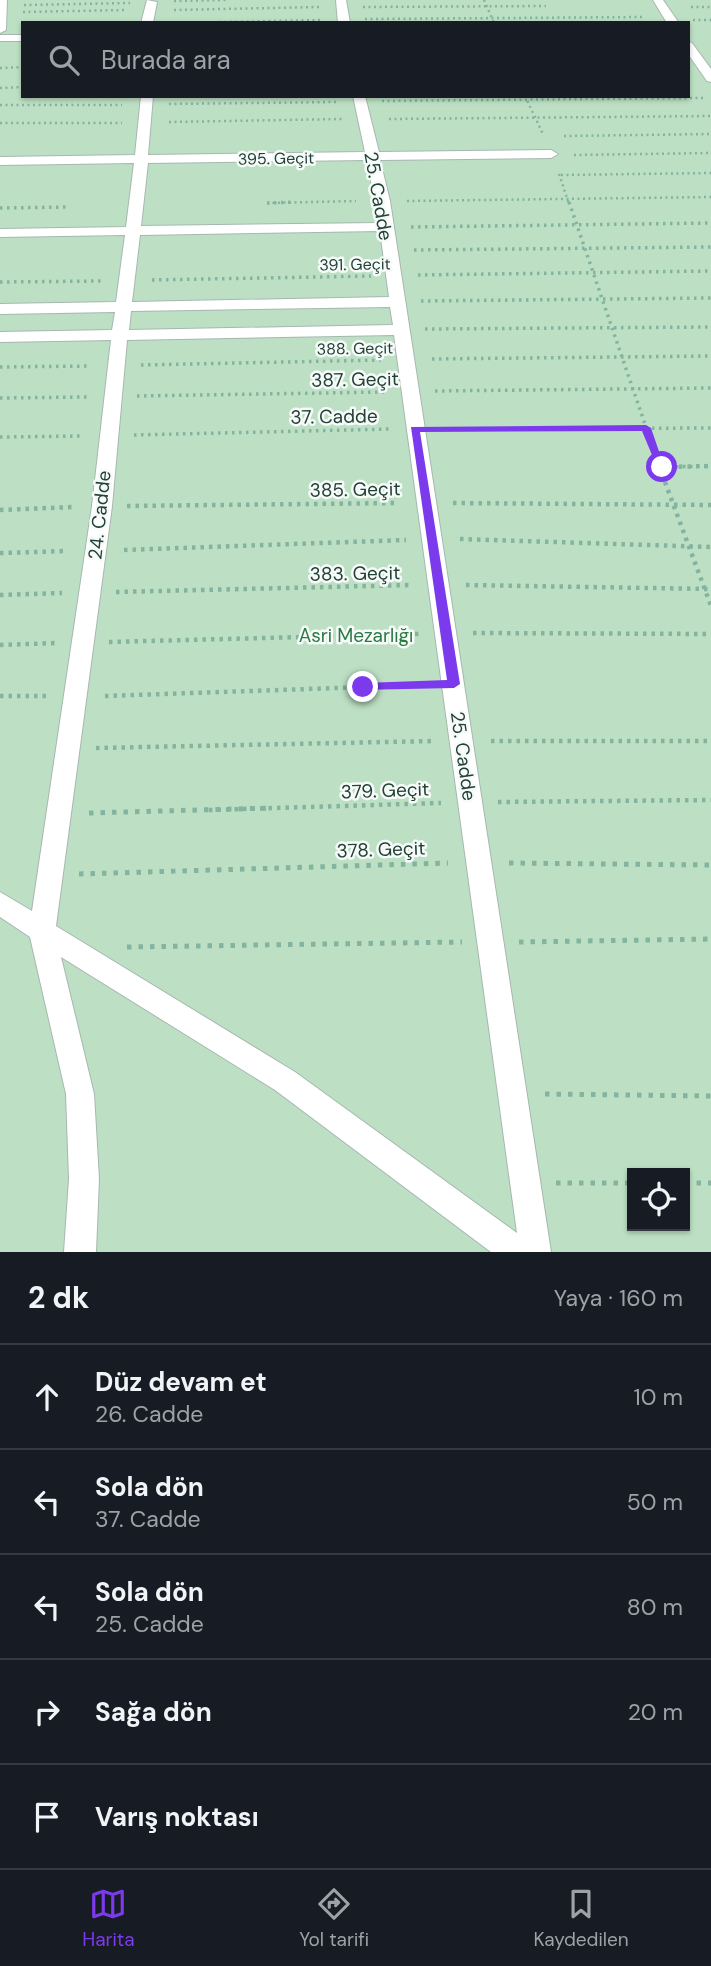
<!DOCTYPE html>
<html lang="tr">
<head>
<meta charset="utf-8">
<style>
	body { margin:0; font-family:"DM Sans",sans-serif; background:#242831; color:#f1f3f6 }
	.controls { position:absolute; right:21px; bottom:21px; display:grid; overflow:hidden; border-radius:0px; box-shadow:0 2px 5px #0004 }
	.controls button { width:63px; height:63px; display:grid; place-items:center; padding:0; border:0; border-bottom:2px solid #363941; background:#171b24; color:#f1f3f6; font:35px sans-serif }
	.stop { position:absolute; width:21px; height:21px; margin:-16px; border:5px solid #7c3aed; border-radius:50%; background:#fff }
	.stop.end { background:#7c3aed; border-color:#fff; box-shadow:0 2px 7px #0008 }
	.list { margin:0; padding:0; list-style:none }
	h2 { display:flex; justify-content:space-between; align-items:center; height:91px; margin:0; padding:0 28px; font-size:30px }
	h2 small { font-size:23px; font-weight:400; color:#9ea1a6 }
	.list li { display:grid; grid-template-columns:46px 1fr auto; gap:21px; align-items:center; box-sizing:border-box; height:105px; padding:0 28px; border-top:2px solid #363941 }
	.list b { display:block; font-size:26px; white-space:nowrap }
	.list p { margin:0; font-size:23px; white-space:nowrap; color:#9ea1a6 }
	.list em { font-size:23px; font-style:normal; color:#9ea1a6 }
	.icon { flex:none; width:38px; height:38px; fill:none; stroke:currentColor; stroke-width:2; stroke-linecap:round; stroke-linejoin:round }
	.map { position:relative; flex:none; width:711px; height:1252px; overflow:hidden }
	.search { position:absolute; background:#171b24; box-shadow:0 2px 5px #0004; left:21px; right:21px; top:21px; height:77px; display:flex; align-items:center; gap:18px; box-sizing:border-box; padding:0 24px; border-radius:0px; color:#9ea1a6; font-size:26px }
	.sheet { height:616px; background:#171b24 }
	nav { display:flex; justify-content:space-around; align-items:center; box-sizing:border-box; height:98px; border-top:2px solid #363941; background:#171b24; font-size:19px; color:#9ea1a6 }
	nav a { display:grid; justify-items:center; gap:4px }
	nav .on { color:#7c3aed }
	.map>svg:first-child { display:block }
	.green { fill:#bde0c4; fill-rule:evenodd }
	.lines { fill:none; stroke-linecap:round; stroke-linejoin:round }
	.lane-casing { stroke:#a7b7b0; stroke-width:2 }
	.path-far3 { stroke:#84b3a0; stroke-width:2.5; stroke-dasharray:2 3.5; stroke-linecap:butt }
	.path-far2 { stroke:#84b3a0; stroke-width:3.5; stroke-dasharray:2.5 4.5; stroke-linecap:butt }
	.path-far1 { stroke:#84b3a0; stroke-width:4.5; stroke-dasharray:3.5 5; stroke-linecap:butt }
	.path { stroke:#84b3a0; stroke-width:5; stroke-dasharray:4.5 7; stroke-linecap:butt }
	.lane { fill:#fff; fill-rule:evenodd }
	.route { fill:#7c3aed }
	.labels { text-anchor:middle; stroke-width:5; stroke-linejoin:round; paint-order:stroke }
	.far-street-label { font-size:16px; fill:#234136; stroke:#f6faf8 }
	.street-label { font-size:19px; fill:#234136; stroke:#f6faf8 }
	.park-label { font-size:19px; fill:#2b7943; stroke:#f6faf8 }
</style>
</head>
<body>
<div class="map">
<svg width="711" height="1252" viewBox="0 0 711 1252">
	<rect width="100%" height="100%" fill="#e5eee9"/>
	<path class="green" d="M0 0H711V1252H0ZM23 23H688V96H23ZM632 1173H685V1226H632Z"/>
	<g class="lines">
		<g class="lane-casing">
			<g id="lane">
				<polygon points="0,0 7,0 6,30 0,33"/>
				<polygon points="147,0 157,2 153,23 141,23"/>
				<polygon points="336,0 346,0 350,23 338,23"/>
				<polygon points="653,0 663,0 679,23 667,23"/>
				<rect x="0" y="35" width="23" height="6"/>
				<polygon points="688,42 692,43 711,69 711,82 707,81 688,54"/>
				<path d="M141 96H153L148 155 365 152 353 96H365L379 152 551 150 558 154 551 158 380 160 390 201 551 1252H491L275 1090 61 957 94 1094 99 1179 96 1252H64L69 1179 66 1094 30 937 0 917V892L32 911 92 506 111 340 0 342V332L112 330 115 312 0 314V304L116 302 125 235 0 237V229L126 227 134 163 0 165V157L135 155ZM367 160 379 223 141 226 148 163ZM380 231 389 297 132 302 140 235ZM390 307 393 325 129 330 131 311ZM394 335 517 1233 295 1072 56 926 112 506 127 340Z"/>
			</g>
		</g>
		<g class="path-far3">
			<polyline points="484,0 494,23"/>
			<polyline points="174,1 226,0"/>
			<polyline points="24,5 130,3"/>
			<polyline points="363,7 546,6"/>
			<polyline points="691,7 711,7"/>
			<polyline points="174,10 319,7"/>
			<polyline points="23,12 126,10"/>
			<polyline points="365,19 643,17"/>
			<polyline points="693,20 711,20"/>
			<polyline points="175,23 321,20"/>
			<polyline points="0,68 23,67"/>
			<polyline points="0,88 23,87"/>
			<polyline points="525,96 543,134"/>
			<polyline points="382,101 703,98"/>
			<polyline points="169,104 339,102"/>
			<polyline points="0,105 122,105"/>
			<polyline points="389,119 711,116"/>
			<polyline points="169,122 342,119"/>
			<polyline points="0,123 122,123"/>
			<polyline points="564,136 711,134"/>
			<polyline points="574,155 711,153"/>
			<polyline points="559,174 569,204"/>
			<polyline points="561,175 711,173"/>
			<polyline points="407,201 711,197"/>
			<polyline points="267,203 356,201"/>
		</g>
		<g class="path-far2">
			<polyline points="569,202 660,468"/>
			<polyline points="267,203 294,202"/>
			<polyline points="0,208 69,207"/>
			<polyline points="411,227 711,223"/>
			<polyline points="414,250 711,247"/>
			<polyline points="418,275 711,271"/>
			<polyline points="152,280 371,276"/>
			<polyline points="0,282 101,281"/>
			<polyline points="421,301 711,298"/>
			<polyline points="425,329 711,327"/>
			<polyline points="432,359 711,356"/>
			<polyline points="141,365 381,360"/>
			<polyline points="0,367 91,366"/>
			<polyline points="435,391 711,388"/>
			<polyline points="137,396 384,392"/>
			<polyline points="0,398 87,397"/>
			<polyline points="442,429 711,428"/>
			<polyline points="134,435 391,429"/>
			<polyline points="0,437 83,436"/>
			<polyline points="662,467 711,466"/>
		</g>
		<g class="path-far1">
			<polyline points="659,466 711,606"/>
			<polyline points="662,467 711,466"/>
			<polyline points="453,503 711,505"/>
			<polyline points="127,506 399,503"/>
			<polyline points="0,510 73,507"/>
			<polyline points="460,539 711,547"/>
			<polyline points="124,550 406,540"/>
			<polyline points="0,553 67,551"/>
			<polyline points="466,585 711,589"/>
			<polyline points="116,592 412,585"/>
			<polyline points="0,595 62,593"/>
			<polyline points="473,633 711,634"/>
			<polyline points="109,642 419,634"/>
			<polyline points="0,645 55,643"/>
			<polyline points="0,696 47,696"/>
			<polyline points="105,696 425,685"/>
			<polyline points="491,741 711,741"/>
			<polyline points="96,748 434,741"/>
			<polyline points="498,802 711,800"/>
			<polyline points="209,810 441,803"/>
		</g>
		<g class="path">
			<polyline points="89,813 271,808"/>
			<polyline points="509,863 711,865"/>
			<polyline points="79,874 448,863"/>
			<polyline points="519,942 711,939"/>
			<polyline points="127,947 462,942"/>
			<polyline points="545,1094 711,1096"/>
			<polyline points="556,1183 632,1183"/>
			<polyline points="685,1183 711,1183"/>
		</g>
		<use href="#lane" class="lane"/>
	</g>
	<polygon class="route" points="646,425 651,428 665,469 657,467 642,431 420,432 460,684 454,688 359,690 357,687 363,683 447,680 411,427"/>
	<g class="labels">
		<g class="far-street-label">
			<text transform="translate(276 158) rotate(-1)" y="6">395. Geçit</text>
			<text transform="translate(355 264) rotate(-1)" y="6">391. Geçit</text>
			<text transform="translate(355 348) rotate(-1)" y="6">388. Geçit</text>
		</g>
		<g class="street-label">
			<text transform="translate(379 196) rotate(80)" y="7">25. Cadde</text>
			<text transform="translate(355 379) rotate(-1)" y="7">387. Geçit</text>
			<text transform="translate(334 416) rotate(-1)" y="7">37. Cadde</text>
			<text transform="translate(355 489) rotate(-1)" y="7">385. Geçit</text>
			<text transform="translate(99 515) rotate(-84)" y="7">24. Cadde</text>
			<text transform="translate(355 573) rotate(-1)" y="7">383. Geçit</text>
			<text transform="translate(464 756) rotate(82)" y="7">25. Cadde</text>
			<text transform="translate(385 790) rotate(-2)" y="7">379. Geçit</text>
			<text transform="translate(381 849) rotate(-2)" y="7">378. Geçit</text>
		</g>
		<g class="park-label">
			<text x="356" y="642">Asri Mezarlığı</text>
		</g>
	</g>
</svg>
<div class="controls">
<button><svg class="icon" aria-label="locate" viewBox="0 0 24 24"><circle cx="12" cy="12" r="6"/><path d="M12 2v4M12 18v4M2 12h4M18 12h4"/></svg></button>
</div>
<div class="stop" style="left:662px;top:467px"></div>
<div class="stop end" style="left:363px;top:687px"></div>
<div class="search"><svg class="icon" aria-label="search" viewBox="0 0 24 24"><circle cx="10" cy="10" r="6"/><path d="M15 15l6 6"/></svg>Burada ara</div>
</div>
<section class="sheet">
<h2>2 dk<small>Yaya · 160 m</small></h2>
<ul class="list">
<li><svg class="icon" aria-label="ahead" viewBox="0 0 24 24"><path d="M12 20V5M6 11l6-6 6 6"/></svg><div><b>Düz devam et</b><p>26. Cadde</p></div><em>10 m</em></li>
<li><svg class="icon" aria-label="left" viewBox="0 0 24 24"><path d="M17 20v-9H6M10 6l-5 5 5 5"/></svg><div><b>Sola dön</b><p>37. Cadde</p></div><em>50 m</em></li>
<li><svg class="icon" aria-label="left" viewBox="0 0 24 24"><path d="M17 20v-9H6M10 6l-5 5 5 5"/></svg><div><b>Sola dön</b><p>25. Cadde</p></div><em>80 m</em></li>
<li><svg class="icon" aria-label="right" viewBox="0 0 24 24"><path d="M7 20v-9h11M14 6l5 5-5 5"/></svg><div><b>Sağa dön</b></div><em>20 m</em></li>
<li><svg class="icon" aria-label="arrive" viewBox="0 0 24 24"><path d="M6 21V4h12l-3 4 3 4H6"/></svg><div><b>Varış noktası</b></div></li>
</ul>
</section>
<nav>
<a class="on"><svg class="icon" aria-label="map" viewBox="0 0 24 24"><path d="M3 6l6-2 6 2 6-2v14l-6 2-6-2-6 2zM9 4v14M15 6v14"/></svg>Harita</a>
<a><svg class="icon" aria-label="directions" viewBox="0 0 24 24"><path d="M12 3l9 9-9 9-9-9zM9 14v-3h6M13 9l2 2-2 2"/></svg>Yol tarifi</a>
<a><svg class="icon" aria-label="saved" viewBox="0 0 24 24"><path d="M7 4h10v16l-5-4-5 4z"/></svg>Kaydedilen</a>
</nav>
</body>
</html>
